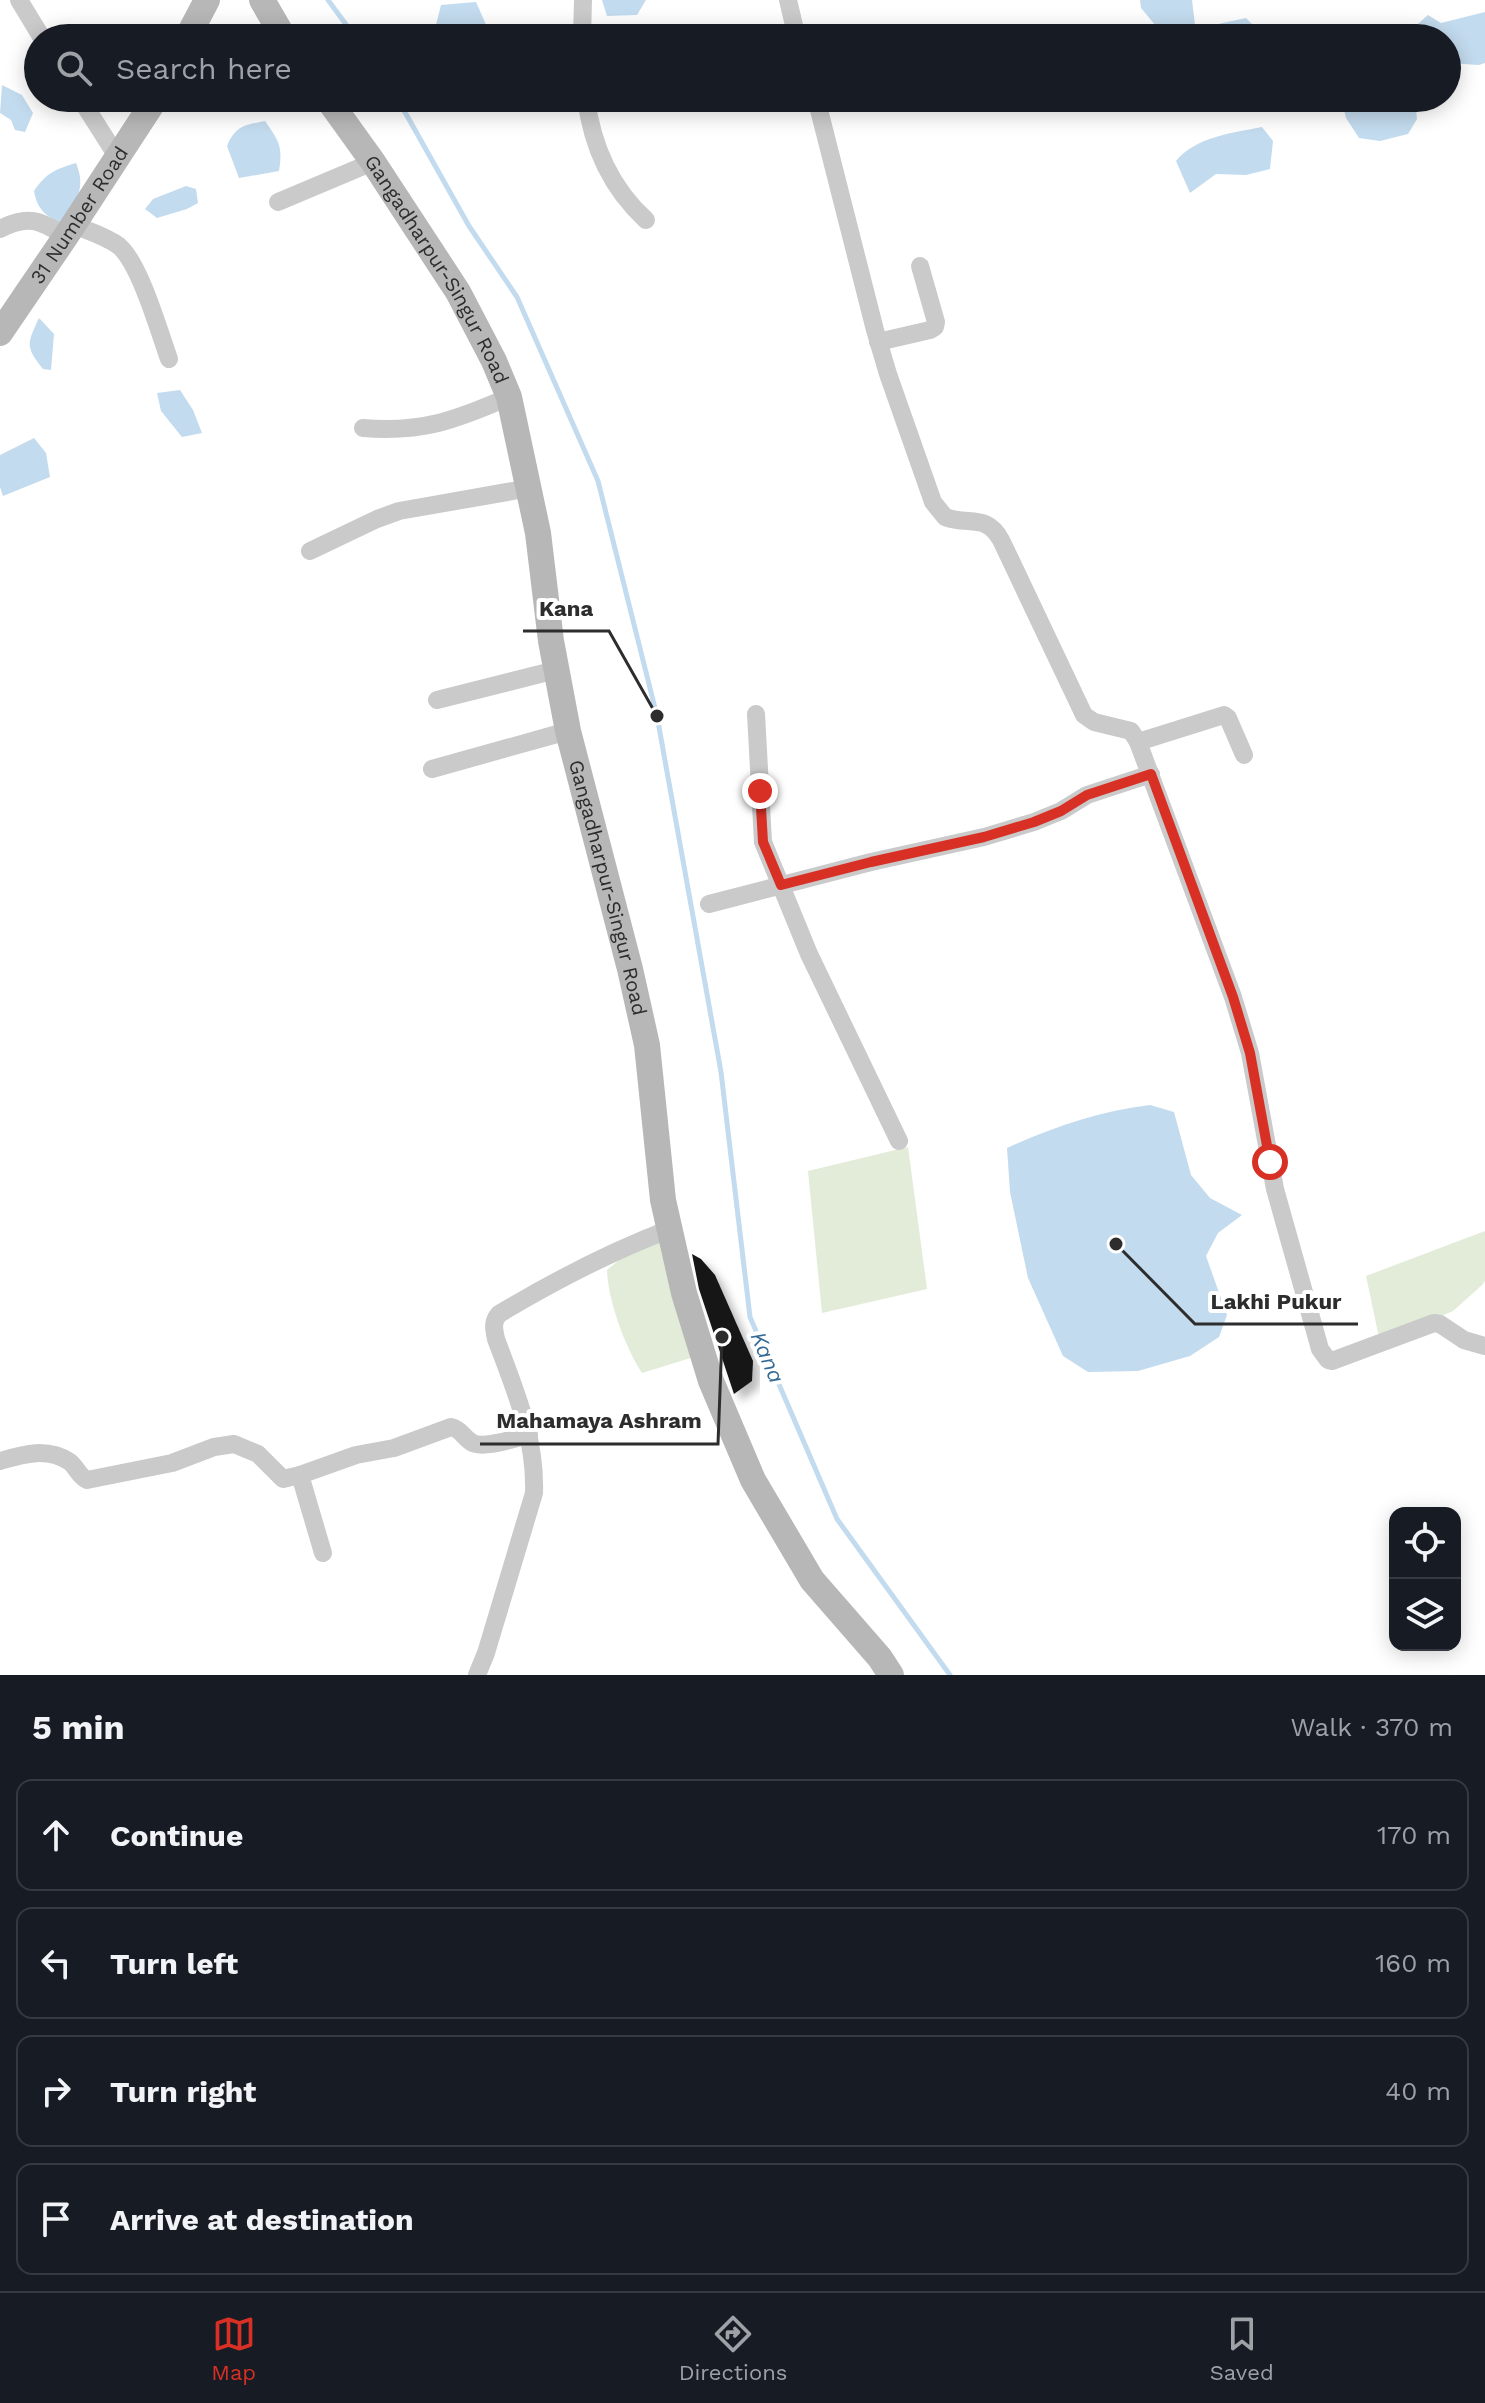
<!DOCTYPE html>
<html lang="en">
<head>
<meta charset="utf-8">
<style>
	body { margin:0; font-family:"Work Sans",sans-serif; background:#20242c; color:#f1f3f6 }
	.controls { position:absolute; right:24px; bottom:24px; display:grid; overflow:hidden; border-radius:16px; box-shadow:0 4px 20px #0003 }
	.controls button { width:72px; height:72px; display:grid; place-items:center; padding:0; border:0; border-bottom:2px solid #363941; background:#171b24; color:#f1f3f6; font:40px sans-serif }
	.stop { position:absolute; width:24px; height:24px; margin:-18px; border:6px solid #d93025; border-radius:50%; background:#fff }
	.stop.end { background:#d93025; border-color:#fff; box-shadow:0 2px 8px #0008 }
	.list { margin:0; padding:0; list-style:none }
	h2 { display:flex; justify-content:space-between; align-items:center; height:104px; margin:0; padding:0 32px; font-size:34px }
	h2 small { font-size:26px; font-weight:400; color:#9ea1a6 }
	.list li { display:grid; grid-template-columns:52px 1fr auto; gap:24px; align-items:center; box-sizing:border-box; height:112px; margin:0 16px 16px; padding:0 16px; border:2px solid #363941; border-radius:16px }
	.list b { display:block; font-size:30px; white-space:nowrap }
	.list em { font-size:26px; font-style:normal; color:#9ea1a6 }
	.icon { flex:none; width:44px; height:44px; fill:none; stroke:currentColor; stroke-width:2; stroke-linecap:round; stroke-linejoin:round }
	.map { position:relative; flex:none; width:1485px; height:1675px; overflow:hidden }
	.search { position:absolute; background:#171b24; box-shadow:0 4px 20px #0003; left:24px; right:24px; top:24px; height:88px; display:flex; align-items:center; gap:20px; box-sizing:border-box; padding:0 28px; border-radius:44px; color:#9ea1a6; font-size:30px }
	.sheet { height:616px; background:#171b24 }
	nav { display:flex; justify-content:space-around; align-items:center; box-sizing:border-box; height:112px; border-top:2px solid #363941; background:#171b24; font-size:22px; color:#9ea1a6 }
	nav a { display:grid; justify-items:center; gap:4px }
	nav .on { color:#d93025 }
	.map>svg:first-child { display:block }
	.green { fill:#e2ecd9 }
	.water { fill:#c3dbee }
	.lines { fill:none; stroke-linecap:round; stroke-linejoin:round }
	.stream { stroke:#c3dbee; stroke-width:5 }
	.building { fill:#141414; filter:url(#shadow) }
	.street { stroke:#cacaca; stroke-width:18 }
	.secondary { stroke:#b7b7b7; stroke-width:26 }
	.route { stroke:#d93025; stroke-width:10 }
	.labels { text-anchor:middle; stroke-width:8; stroke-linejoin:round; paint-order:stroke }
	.street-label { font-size:20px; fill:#2d2d2d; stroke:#fff }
	.water-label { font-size:22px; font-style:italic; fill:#346a95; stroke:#fff }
	.leader { fill:none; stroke:#2d2d2d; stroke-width:3 }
	.callout-dot { fill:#2d2d2d; stroke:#fff; stroke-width:3 }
	.callout-label { font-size:22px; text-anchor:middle; font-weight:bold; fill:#2d2d2d; stroke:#fff; stroke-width:8; stroke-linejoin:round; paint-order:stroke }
</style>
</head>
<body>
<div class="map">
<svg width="1485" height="1675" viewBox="0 0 1485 1675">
	<defs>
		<filter id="shadow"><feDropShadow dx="7" dy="7" stdDeviation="4" flood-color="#0004"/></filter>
	</defs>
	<rect width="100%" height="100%" fill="#fff"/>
	<g class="green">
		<polygon points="908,1147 927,1289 822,1313 808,1171"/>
		<polygon points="1485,1231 1485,1281 1482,1285 1453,1311 1380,1342 1366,1276"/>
		<path d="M666 1237 697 1356 642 1373C625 1347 608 1301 607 1270L637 1245Z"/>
	</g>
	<g class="water">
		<polygon points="602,0 646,0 637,15 607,16"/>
		<polygon points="1140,0 1192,0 1195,25 1176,38 1166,38 1141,8"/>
		<polygon points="476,2 492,38 442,38 436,25 441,5"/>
		<polygon points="1485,12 1485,63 1479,65 1447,63 1447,38 1404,38 1412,29 1428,15 1441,23"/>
		<polygon points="1246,18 1266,38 1215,38 1218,24"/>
		<polygon points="2,85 22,95 33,113 25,132 15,130 11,120 0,113"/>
		<polygon points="1341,98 1415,98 1417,119 1408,134 1380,141 1359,138 1346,118"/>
		<path d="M265 121C279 141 283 146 279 171L239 178 227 146C236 125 245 125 265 121Z"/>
		<path d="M1262 127 1273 141 1270 169 1246 175 1216 174 1190 193 1176 161C1197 136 1233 133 1262 127Z"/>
		<path d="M76 163C87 190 75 200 63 224 46 217 37 209 34 191 46 173 56 169 76 163Z"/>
		<polygon points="186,186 196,189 198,203 187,209 157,218 145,209 153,199"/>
		<path d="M39 318 54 334 51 370 43 369C25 346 27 344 39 318Z"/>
		<polygon points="180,390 193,410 202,433 182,437 161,411 157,393"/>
		<polygon points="34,438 46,453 50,477 3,496 0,487 0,455"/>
		<path d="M1150 1105 1174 1112 1191 1175 1210 1198 1242 1215 1218 1233 1206 1256 1227 1315 1219 1337 1190 1356 1138 1371 1088 1372 1063 1356 1028 1278 1010 1192 1007 1148C1053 1127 1100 1111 1150 1105Z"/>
	</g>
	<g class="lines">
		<g class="stream">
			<polyline points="328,0 356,38"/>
			<polyline points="397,98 469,226 517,297 598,481 657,716 721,1072 750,1317 837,1519 950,1675"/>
		</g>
	</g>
	<polygon class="building" points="692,1254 701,1259 715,1275 753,1361 752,1381 734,1394 699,1289"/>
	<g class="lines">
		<g class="street">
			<polyline points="19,0 42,38"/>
			<polyline points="788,0 797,38"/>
			<polyline points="582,38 583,0"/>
			<polyline points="80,98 118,158"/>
			<path d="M586 98C592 146 610 187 646 220"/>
			<path d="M816 98 875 330 888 374 933 502 945 517C969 526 986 513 1001 540L1084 715 1094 722 1131 731 1138 742 1233 997 1250 1053 1275 1189 1320 1349 1328 1360 1332 1361 1434 1323 1440 1324 1464 1340 1485 1346"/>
			<polyline points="278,202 373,162"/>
			<path d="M74 225C88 231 106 236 119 246 140 264 159 331 169 359"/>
			<path d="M0 229C29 214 40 221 66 236"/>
			<polyline points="878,342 930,330 935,327 936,322 920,266"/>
			<path d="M363 428C422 433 456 420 509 397"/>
			<polyline points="310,551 377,519 399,511 530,488"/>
			<polyline points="437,700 556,670"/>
			<polyline points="756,714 763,842 809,954 899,1141"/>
			<polyline points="1138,742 1224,715 1228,718 1244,755"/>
			<polyline points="432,769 568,731"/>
			<polyline points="709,904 871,862 984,837 1034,822 1061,811 1087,795 1151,774"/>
			<path d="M0 1461C24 1454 47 1447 70 1462 77 1468 79 1476 87 1480L172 1463 214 1447 234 1444 258 1454 283 1479 300 1475 356 1455 394 1448 451 1427C461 1429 463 1437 471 1442 482 1450 515 1438 529 1435"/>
			<polyline points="300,1475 323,1553"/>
			<path d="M477 1675 486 1653 534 1493C536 1438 515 1390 496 1339 494 1329 492 1322 499 1314 554 1281 610 1252 670 1229"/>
		</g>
		<g class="secondary">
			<polyline points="262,0 284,38"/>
			<polyline points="187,38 207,0"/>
			<path id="s1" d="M327 98 373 162 458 292 494 361 509 397 538 533 551 641 568 731 630 969 647 1045 663 1200 684 1293 711 1381 753 1480 812 1580 880 1658 891 1675"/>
			<path id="s2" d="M0 333 66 236 156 98"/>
		</g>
	</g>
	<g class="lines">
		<polyline class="route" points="760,791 763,842 781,885 871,862 984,837 1034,822 1061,811 1087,795 1151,774 1233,997 1250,1053 1270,1162"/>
	</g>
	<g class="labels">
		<g class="street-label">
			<text dy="7" stroke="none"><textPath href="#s2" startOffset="142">31 Number Road</textPath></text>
			<text dy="7" stroke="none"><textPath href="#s1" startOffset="204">Gangadharpur-Singur Road</textPath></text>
			<text dy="7" stroke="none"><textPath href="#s1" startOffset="852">Gangadharpur-Singur Road</textPath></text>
		</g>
		<g class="water-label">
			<text transform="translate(768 1357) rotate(67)" y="8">Kana</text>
		</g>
	</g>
	<path class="leader" d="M657 716L609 631H523M1116 1244L1195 1324H1358M722 1337L718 1444H480"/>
	<g class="callout-dot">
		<circle cx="657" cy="716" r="8"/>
		<circle cx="1116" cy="1244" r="8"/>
		<circle cx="722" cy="1337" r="8"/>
	</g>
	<g class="callout-label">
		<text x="566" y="616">Kana</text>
		<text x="1276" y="1309">Lakhi Pukur</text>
		<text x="599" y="1428">Mahamaya Ashram</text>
	</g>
</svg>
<div class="controls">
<button><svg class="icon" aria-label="locate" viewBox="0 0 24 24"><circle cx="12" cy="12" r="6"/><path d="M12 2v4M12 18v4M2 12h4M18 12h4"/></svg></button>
<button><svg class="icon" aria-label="layers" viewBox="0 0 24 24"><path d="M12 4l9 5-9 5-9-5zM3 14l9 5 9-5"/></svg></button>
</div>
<div class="stop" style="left:1270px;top:1162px"></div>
<div class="stop end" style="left:760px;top:791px"></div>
<div class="search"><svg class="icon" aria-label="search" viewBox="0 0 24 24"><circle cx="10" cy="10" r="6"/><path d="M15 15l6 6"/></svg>Search here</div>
</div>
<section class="sheet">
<h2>5 min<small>Walk · 370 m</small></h2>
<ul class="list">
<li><svg class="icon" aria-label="ahead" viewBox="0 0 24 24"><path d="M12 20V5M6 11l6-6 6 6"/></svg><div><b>Continue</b></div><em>170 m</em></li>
<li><svg class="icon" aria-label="left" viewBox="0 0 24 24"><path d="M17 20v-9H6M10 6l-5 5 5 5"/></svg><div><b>Turn left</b></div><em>160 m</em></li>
<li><svg class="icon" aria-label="right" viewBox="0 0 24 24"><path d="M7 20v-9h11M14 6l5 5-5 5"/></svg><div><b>Turn right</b></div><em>40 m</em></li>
<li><svg class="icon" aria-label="arrive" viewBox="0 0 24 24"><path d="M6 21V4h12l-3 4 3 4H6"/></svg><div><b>Arrive at destination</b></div></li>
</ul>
</section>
<nav>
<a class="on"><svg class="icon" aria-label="map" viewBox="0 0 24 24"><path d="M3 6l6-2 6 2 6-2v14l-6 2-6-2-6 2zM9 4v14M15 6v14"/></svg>Map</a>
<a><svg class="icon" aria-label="directions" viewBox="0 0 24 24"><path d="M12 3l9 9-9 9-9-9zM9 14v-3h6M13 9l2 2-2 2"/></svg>Directions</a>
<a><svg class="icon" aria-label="saved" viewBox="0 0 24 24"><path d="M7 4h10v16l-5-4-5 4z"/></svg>Saved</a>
</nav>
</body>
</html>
